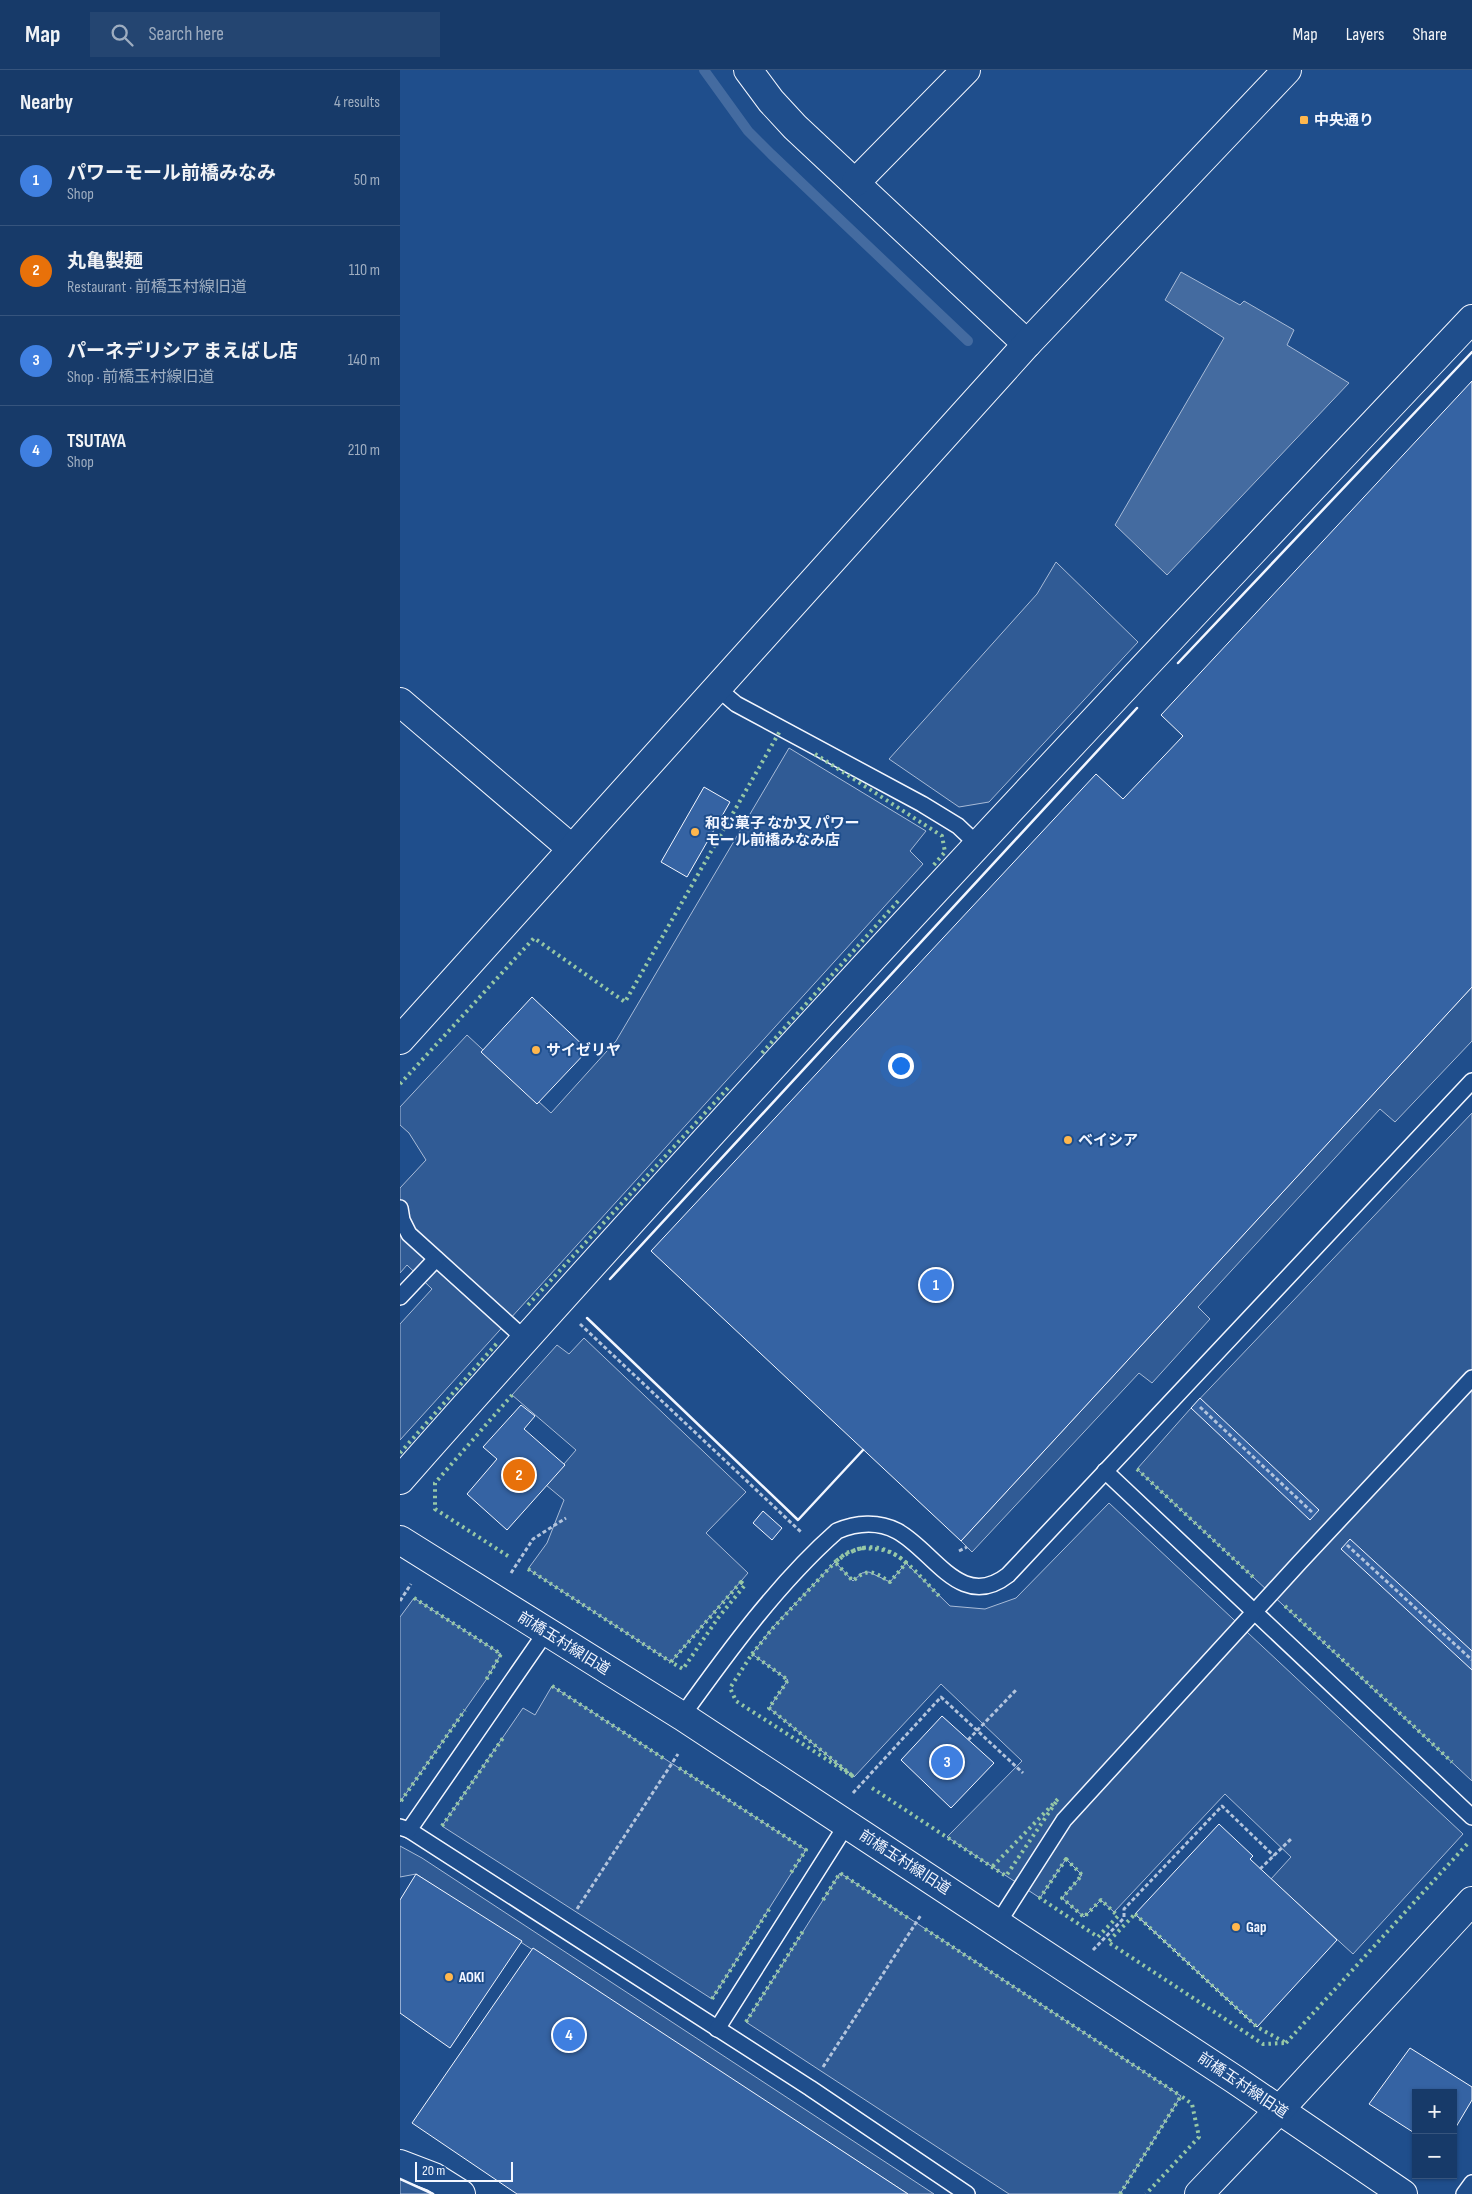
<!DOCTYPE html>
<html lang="en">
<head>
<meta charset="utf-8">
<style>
	body { margin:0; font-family:"Sofia Sans Condensed","Noto Sans JP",sans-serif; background:#244571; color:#f1f3f6 }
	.controls { position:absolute; right:15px; bottom:15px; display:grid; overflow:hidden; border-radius:0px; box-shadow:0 1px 4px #0004 }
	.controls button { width:45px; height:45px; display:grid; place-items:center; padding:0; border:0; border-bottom:1px solid #36547d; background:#173a69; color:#f1f3f6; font:25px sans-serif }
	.scale { position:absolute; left:15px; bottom:12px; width:98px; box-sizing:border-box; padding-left:5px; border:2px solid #f2f6ff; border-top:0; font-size:14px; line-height:18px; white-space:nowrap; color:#f2f6ff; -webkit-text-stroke:4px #1f4e8c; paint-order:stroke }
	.you { position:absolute; left:500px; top:995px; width:18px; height:18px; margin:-12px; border:4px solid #fff; border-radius:50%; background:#1a73e8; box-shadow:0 0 0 8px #1a73e833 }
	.badge { display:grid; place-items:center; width:32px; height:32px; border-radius:50%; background:#8abfa5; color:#fff; font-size:16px; font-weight:700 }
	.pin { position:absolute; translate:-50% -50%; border:2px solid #fff; box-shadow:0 1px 5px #0006 }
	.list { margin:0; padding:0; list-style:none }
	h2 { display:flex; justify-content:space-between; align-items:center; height:65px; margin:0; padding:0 20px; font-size:21px }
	h2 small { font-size:16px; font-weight:400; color:#9eadc0 }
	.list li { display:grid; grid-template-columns:32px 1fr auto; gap:15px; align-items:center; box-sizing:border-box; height:90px; padding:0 20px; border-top:1px solid #36547d }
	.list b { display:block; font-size:19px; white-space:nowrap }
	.list p { margin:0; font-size:16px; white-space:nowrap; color:#9eadc0 }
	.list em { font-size:16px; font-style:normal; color:#9eadc0 }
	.icon { flex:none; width:28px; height:28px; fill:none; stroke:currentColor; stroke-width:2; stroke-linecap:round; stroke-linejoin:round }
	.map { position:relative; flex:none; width:1072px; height:2124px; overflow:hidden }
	header { display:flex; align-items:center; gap:30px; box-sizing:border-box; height:70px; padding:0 25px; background:#173a69; border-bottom:1px solid #36547d }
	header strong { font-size:24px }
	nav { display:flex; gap:28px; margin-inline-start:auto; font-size:18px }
	.search { width:350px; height:45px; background:#244571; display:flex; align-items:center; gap:12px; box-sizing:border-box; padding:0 18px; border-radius:0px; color:#9eadc0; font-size:19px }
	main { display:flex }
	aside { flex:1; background:#173a69 }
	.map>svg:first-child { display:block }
	.built { fill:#305b95; stroke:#a8bbd7 }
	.water { fill:#446ba0; stroke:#a8bbd7 }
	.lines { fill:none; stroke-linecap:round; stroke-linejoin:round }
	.stream { stroke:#446ba0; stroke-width:10 }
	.building { fill:#3563a3; stroke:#f2f6ff }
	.lane-casing { stroke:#f2f6ff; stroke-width:18 }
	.street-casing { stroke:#f2f6ff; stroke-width:30 }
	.secondary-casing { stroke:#f2f6ff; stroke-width:30 }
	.path { stroke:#b3c4dc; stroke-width:3; stroke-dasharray:4 2.5; stroke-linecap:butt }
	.lane { stroke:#1f4e8c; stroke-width:15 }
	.street { stroke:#1f4e8c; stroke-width:28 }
	.secondary { stroke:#1f4e8c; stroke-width:28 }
	.hedge { stroke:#97c8a6; stroke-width:4; stroke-dasharray:2.5 4; stroke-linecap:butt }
	.wall { stroke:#f2f6ff; stroke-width:2.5 }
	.poi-dot { fill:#ffb74d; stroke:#1f4e8c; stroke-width:2 }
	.labels { text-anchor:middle; stroke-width:4; stroke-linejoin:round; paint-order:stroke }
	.poi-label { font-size:15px; font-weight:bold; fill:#f2f6ff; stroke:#1f4e8c; text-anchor:start }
	.street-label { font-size:15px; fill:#f2f6ff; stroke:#1f4e8c }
</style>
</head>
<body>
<header>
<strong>Map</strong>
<div class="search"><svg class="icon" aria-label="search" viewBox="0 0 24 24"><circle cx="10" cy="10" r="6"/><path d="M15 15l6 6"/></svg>Search here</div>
<nav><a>Map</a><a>Layers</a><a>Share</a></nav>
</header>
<main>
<aside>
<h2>Nearby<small>4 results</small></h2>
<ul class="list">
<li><span class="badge" style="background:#3f7fe0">1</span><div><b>パワーモール前橋みなみ</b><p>Shop</p></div><em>50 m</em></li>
<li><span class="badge" style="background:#e8710a">2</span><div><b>丸亀製麺</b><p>Restaurant · 前橋玉村線旧道</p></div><em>110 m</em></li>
<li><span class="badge" style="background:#3f7fe0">3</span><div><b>パーネデリシア まえばし店</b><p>Shop · 前橋玉村線旧道</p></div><em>140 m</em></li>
<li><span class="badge" style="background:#3f7fe0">4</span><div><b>TSUTAYA</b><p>Shop</p></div><em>210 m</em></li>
</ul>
</aside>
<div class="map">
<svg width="1072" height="2124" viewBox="0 0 1072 2124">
	<rect width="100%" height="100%" fill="#1f4e8c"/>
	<g class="built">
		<polygon points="656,492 738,572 589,732 559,737 489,689 637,524"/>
		<polygon points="389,678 526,761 510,781 523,794 0,1370 0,1254 32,1219 7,1195 0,1203 0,1118 26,1090 9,1063 0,1055 0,1037 67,965 151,1043 216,971"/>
		<polygon points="1072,917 1072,971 995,1052 980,1039 798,1237 810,1249 752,1313 739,1303 572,1482 561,1471"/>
		<polygon points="1072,1043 1072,1711 737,1399 791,1338"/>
		<polygon points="184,1268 346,1422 306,1463 348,1503 271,1592 128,1499 147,1473 164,1430 146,1415 176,1380 112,1325 157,1275 169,1284"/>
		<polygon points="709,1433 1063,1764 953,1884 871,1809 891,1787 825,1724 714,1842 701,1830 684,1847 662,1828 682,1805 666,1789 640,1828 547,1767 622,1691 541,1614 454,1707 369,1638 388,1610 352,1584 373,1557 435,1492 453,1511 462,1503 469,1502 490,1512 506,1493 550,1536 585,1539 616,1528"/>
		<polygon points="14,1528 101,1584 86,1610 0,1732 0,1547"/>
		<polygon points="152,1616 406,1780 312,1929 42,1756 123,1638 135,1645"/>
		<polygon points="0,1776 22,1788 534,2124 508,2124 16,1804 0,1807"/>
		<polygon points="440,1803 781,2026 720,2124 609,2124 346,1952"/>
		<polygon points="0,2109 30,2122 33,2124 0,2124"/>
	</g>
	<polygon class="water" points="781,202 840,235 844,231 894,260 887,275 949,313 767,505 715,455 824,268 765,230"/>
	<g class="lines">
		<polyline class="stream" points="304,0 348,61 371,84 568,271"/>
	</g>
	<g class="building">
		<polygon points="1072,311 1072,917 561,1471 251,1181 696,704 723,729 783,666 761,645"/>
		<polygon points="304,717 330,732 287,807 261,792"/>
		<polygon points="132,927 188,980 137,1034 81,982"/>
		<polygon points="800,1328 919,1440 910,1450 791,1338"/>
		<polygon points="121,1335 135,1346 124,1359 165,1395 107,1460 67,1424 97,1389 83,1377"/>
		<polygon points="363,1441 382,1458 372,1470 353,1453"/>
		<polygon points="950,1469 1072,1581 1072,1600 941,1479"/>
		<polygon points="542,1646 594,1693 551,1738 501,1690"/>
		<polygon points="819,1754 853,1786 850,1789 937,1870 857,1957 735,1844"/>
		<polygon points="16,1804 122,1871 50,1978 0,1943 0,1830"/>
		<polygon points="133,1878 508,2124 117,2124 12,2053"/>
		<polygon points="1010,1978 1072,2017 1072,2030 1053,2062 1053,2023 1016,2023 1016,2064 969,2034"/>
	</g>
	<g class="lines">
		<g class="lane-casing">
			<g id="lane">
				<polyline points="316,617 336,634 522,734 558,756 577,774"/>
				<polyline points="0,1138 2,1150 9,1164 125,1269"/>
				<polyline points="0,1227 36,1189"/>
				<polyline points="705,1401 1072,1747"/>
				<path d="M282 1646C328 1582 378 1513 437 1461 456 1453 478 1451 497 1461 533 1480 561 1542 608 1505L1072 1011"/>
				<polyline points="0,1757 9,1760 410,2018 567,2124"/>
				<polyline points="9,1760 146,1562"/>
				<polyline points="598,1853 664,1750 900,1492 1072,1308"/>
				<polyline points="317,1959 447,1754"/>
				<polyline points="1064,2124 1072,2113"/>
			</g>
		</g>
		<g class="street-casing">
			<g id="street">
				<polyline points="348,0 371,31 395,57 627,274"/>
				<polyline points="456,112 566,0"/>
				<polyline points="0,632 171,778"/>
				<path d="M0 1410C349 1015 710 632 1072 249"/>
				<polyline points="0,2094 34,2107 61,2124"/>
				<polyline points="799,2124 880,2039"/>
			</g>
		</g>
		<g class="secondary-casing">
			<g id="secondary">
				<polyline points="0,970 627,274 887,0"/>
				<polyline points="0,1470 282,1646 834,2009 1003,2124"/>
				<polyline points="880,2039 1072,1831"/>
			</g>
		</g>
		<g class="path">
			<polyline points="180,1254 402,1463"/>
			<polyline points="800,1337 913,1443"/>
			<polyline points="947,1475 1072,1590"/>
			<polyline points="559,1481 567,1477"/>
			<polyline points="111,1503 133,1469 166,1448"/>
			<polyline points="0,1531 11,1514"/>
			<polyline points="568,1670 616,1620"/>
			<polyline points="453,1723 541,1627 623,1703"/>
			<polyline points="860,1799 892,1768"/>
			<polyline points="177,1839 278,1684"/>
			<polyline points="693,1880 724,1848 724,1839 822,1736 874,1786"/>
			<polyline points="423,1997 521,1845"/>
		</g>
		<use href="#lane" class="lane"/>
		<use href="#street" class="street"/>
		<use href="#secondary" class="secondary"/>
		<g class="hedge">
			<polyline points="415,684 542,766 545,782 532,797"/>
			<polyline points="362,983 499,830"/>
			<polyline points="0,1014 134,868 225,932 380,661"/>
			<polyline points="128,1235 328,1018"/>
			<polyline points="0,1383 98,1272"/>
			<polyline points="737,1399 853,1507"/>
			<path d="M462 1478C481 1479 493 1480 506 1493L490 1512C474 1502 468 1497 453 1511L435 1492 446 1483Z"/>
			<polyline points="108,1486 35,1439 35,1413 112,1325"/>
			<polyline points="128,1499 271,1592"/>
			<polygon points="341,1512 345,1515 318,1548 283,1599 271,1592"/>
			<polyline points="14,1528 101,1584 86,1610"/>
			<polyline points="885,1536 1052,1692"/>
			<polygon points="352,1584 388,1610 369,1638 454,1707 336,1631 330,1618"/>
			<path d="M352 1584 373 1558 435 1492C482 1455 509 1495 540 1527"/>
			<polyline points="152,1616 266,1690"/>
			<polyline points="279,1698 406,1780 390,1804"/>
			<polyline points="472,1718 592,1797 606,1806 658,1729 592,1797"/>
			<polyline points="1,1731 65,1640"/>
			<polyline points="42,1756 103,1668"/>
			<polygon points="666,1789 682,1805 662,1828 684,1847 701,1830 718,1846 698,1867 640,1828"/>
			<polyline points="423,1830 440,1803 508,1848"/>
			<polygon points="735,1844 857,1957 886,1973 863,1974 708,1872"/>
			<polyline points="525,1859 781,2026"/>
			<polyline points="312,1929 370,1838"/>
			<polyline points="346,1952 403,1861"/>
			<polyline points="886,1973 1069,1772"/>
			<polyline points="720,2124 781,2026 792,2034 799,2067 746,2124"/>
		</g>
		<g class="wall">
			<polyline points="778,593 1072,282"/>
			<polyline points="210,1209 737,638"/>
			<polyline points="187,1248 398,1450 463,1380"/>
			<polyline points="0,2109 33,2124"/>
		</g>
	</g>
	<g class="poi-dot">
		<rect x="899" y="45" width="10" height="10" rx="2.5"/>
		<circle cx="295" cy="762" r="5"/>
		<circle cx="136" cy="980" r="5"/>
		<circle cx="668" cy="1070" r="5"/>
		<circle cx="836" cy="1857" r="5"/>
		<circle cx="49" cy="1907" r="5"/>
	</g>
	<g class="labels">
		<g class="poi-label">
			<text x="914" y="55">中央通り</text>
			<text x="305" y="758">和む菓子 なか又 パワー<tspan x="305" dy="17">モール前橋みなみ店</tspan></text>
			<text x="146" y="985">サイゼリヤ</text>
			<text x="678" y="1075">ベイシア</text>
			<text x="846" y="1862">Gap</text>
			<text x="59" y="1912">AOKI</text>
		</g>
		<g class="street-label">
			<text transform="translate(164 1573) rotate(32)" y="5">前橋玉村線旧道</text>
			<text transform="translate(505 1792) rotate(33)" y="5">前橋玉村線旧道</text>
			<text transform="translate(843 2015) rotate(34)" y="5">前橋玉村線旧道</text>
		</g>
	</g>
</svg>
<div class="controls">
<button>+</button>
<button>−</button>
</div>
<div class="scale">20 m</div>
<div class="you"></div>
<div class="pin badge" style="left:536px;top:1215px;background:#3f7fe0">1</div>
<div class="pin badge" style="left:119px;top:1405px;background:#e8710a">2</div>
<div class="pin badge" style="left:547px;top:1692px;background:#3f7fe0">3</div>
<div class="pin badge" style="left:169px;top:1965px;background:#3f7fe0">4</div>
</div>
</main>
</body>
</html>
